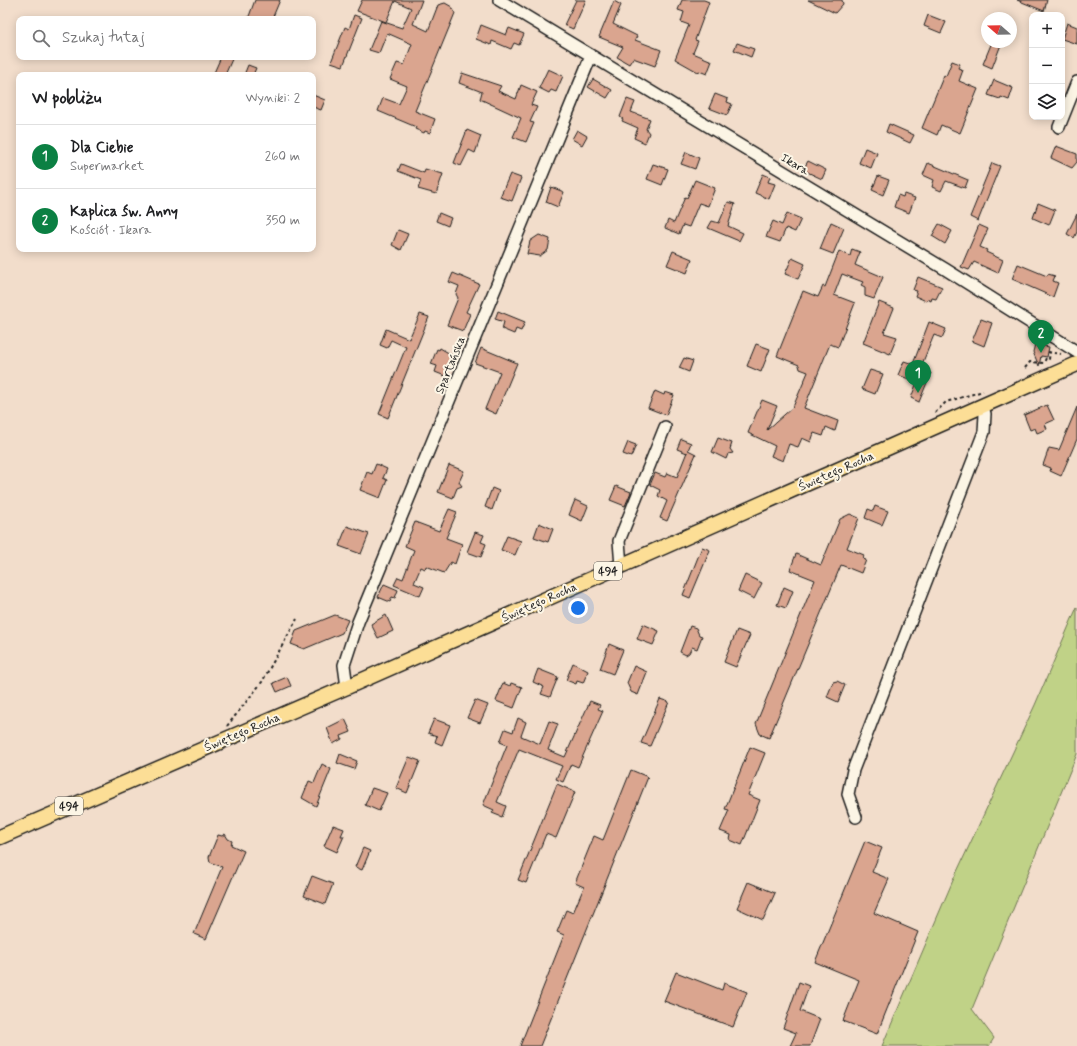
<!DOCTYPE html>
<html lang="pl">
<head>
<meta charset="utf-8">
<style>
	body { margin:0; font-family:Mynerve,sans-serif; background:#f6f6f6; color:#202124 }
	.controls { position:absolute; right:12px; top:12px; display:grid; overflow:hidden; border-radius:8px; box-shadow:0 2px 10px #0003 }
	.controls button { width:36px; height:36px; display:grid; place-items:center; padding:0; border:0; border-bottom:1px solid #e0e0e0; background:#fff; color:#202124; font:20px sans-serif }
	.compass { position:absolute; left:981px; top:12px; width:36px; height:36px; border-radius:50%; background:#fff; box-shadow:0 2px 10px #0003; rotate:290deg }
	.you { position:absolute; left:578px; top:608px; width:14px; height:14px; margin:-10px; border:3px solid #fff; border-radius:50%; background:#1a73e8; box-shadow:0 0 0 6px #1a73e833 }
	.badge { display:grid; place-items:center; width:26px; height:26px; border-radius:50%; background:#0b8043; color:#fff; font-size:13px; font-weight:700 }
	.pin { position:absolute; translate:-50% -33px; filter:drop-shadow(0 1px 2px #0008) }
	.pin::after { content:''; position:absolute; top:21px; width:14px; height:12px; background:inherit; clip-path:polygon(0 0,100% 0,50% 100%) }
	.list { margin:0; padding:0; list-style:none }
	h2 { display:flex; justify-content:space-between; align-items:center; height:52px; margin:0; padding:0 16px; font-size:17px }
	h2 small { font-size:13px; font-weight:400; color:#757577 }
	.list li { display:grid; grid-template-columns:26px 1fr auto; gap:12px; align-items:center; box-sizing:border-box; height:64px; padding:0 16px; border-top:1px solid #e0e0e0 }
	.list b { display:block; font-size:15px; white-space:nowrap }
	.list p { margin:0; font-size:13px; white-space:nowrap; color:#757577 }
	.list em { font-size:13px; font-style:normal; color:#757577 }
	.icon { flex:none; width:22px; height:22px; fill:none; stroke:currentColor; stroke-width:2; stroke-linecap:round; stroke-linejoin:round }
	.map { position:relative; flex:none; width:1077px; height:1046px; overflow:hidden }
	.search { position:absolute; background:#fff; box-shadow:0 2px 10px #0003; left:16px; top:16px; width:300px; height:44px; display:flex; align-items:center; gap:10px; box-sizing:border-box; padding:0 14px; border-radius:8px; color:#757577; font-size:15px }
	.panel { position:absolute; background:#fff; box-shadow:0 2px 10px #0003; left:16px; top:72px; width:300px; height:180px; border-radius:8px }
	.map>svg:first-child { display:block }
	.green { fill:#c0d287; stroke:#6e7752 }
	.building { fill:#daa58f; stroke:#1c1c1c }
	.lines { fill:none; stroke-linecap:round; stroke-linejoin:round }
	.minor-casing { stroke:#1c1c1c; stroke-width:14 }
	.major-casing { stroke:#1c1c1c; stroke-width:17 }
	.path { stroke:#1c1c1c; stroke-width:2; stroke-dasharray:3 3; stroke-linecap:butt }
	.minor { stroke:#fcf5e5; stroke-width:11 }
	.major { stroke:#fcde96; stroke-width:14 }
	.labels { text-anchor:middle; stroke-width:4; stroke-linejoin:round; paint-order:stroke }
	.shield { fill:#fcf5e5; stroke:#5f5d58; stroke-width:1 }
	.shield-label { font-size:11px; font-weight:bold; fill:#1c1c1c }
	.street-label { font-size:12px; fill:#1c1c1c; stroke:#fcf5e5 }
</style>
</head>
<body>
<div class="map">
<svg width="1077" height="1046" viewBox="0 0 1077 1046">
	<rect width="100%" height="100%" fill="#f2ddcb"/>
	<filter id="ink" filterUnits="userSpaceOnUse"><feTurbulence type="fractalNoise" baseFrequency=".025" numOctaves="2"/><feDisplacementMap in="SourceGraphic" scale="8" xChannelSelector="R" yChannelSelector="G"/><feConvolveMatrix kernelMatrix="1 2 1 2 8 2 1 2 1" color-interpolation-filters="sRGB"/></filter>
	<g filter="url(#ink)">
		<polygon class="green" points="1077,607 1077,754 972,1009 994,1038 989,1046 882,1046 954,878 1035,705"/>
		<g class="building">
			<polygon points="255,0 280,0 272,19 248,19"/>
			<polygon points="362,0 422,0 413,24 428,31 438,5 445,3 452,7 455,13 415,111 435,119 430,133 425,131 424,133 415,129 416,127 378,111 383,98 399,104 407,86 390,79 397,63 404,65 412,44 387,33 379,53 369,50 381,21 402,28 411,8 395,1 386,22 357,11"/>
			<polygon points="576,0 586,0 573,29 564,25"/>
			<polygon points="682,0 704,0 709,2 695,40 698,41 693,53 712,61 707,74 699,71 698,72 675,59 689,25 681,22 684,12 678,10"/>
			<polygon points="808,0 842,0 843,4 835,13"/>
			<polygon points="1017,0 1047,0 1044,11"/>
			<polygon points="614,1 621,5 613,24 637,36 635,40 661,50 655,66 633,58 629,64 617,57 623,47 599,37"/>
			<polygon points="354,15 362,18 343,66 331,62 345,27 349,29"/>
			<polygon points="928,15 946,22 941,33 924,26"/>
			<polygon points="1067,23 1077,27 1077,44 1062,39"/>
			<polygon points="481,25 506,35 509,28 524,34 519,45 514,43 511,49 492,41 491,45 476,39"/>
			<polygon points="992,42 1002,42 992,68 983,64"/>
			<polygon points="737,43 754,49 751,57 734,50"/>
			<polygon points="221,57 233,57 225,75 213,75"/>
			<polygon points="952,61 960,64 958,68 963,70 959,81 978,89 960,133 941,125 937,135 922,128 944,75 946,76"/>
			<polygon points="248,65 256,68 253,75 244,75"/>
			<polygon points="548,69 563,76 556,92 551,90 549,93 539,88"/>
			<polygon points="462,73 501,86 498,91 516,99 521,85 537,92 531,105 537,107 530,122 534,123 526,142 513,137 521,118 480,99 482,92 459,83"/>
			<polygon points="593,79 612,90 607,98 588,87"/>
			<polygon points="994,80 1013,88 1009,100 1001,97 1000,99 988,95"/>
			<polygon points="715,94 728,99 727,102 732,104 727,115 709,108"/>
			<polygon points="313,95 325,100 321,110 313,107"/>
			<polygon points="627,99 635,102 631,112 650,119 646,129 649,133 645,143 634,138 638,128 622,121 623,119 620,117"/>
			<polygon points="889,124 914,135 910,143 886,132"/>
			<polygon points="467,130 481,136 475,153 469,150 461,166 454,163"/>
			<polygon points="577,130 587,136 582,145 572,139"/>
			<polygon points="1056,146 1077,154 1077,162 1072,168 1051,158"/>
			<polygon points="865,148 877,153 871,168 859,163"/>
			<polygon points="686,152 699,158 695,169 681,164"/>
			<polygon points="808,161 826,170 822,179 803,170"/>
			<polygon points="928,163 968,180 965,188 946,181 941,191 932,187 934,180 923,175"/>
			<polygon points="992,163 1000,166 978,221 970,217"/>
			<polygon points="401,164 424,173 425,169 443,174 436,194 418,189 421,180 398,171"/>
			<polygon points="653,164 668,169 662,185 647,179"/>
			<polygon points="510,174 521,178 512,201 500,197"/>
			<polygon points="763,174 770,177 768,182 775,184 769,199 755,193"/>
			<polygon points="878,176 889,180 883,195 872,190"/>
			<polygon points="695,180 715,188 708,206 699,203 689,227 683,225 679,234 665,228 668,220 674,223 685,197 687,198"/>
			<polygon points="551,187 564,192 558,207 546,202"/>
			<polygon points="904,194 915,198 909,213 894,207 898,195 903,197"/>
			<polygon points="728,202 735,204 728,226 743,233 739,241 708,228 712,221 719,223"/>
			<polygon points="1038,203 1055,210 1049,225 1033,218"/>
			<polygon points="439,213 451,218 448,226 436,221"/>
			<polygon points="787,213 801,219 795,232 786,228 780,242 766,237 773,221 782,225"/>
			<polygon points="1077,214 1077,232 1074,238 1067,234"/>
			<polygon points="831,222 844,228 833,254 820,249"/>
			<polygon points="939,224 952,231 945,244 932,236"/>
			<polygon points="979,225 988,229 980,247 987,250 986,252 1003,260 998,273 974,262 969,270 961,267"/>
			<polygon points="398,230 408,234 401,250 392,245"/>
			<polygon points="539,235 550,239 548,250 540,256 527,254 530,241"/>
			<polygon points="852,249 860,252 855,265 883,277 874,299 865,296 865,287 861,285 863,282 842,274 834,295 855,303 838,347 830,344 804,408 838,421 835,431 826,427 823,436 814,433 811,442 802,438 798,447 789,444 783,461 771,456 775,446 748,433 762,400 777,406 767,430 793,407 808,372 800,369 799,365 777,356 803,291 818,297 823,286 825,287 839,251 850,256"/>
			<polygon points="673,251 692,259 687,273 667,265"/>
			<polygon points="792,258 805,264 798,279 785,274"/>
			<polygon points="1018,264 1047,276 1048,274 1055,276 1053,281 1058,283 1053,297 1012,279"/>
			<polygon points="453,273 479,284 466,312 470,314 463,331 447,325 458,298 456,294 459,286 449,282"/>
			<polygon points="918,277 942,287 936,299 932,298 931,301 927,299 926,301 915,296 917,291 913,290"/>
			<polygon points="879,302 894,308 884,333 897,337 890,354 863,343"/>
			<polygon points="498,311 525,322 521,331 516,329 514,334 502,329 504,322 495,319"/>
			<polygon points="420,314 429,317 388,418 379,414 406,347 391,340 387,348 380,345 386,329 409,339"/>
			<polygon points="981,319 992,323 984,346 972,341"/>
			<polygon points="929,322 946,329 942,338 934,335 920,369 931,373 919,402 911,398 917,382 898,375 904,361 913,364"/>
			<polygon points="756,344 770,349 761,372 747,366"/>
			<polygon points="1035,344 1049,347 1047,357 1041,356 1039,366 1033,352"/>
			<polygon points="440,348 452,355 445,376 435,372 437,366 431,364 437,349 439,350"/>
			<polygon points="481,348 517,363 496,414 485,409 500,372 475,363"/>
			<polygon points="684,358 693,361 689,372 679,368"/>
			<polygon points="870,370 883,374 875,394 862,389"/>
			<polygon points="655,391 664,395 665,392 674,395 666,415 648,408"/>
			<polygon points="1047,405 1054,420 1045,424 1047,429 1037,433 1035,428 1030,430 1024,415"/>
			<polygon points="1077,407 1077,439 1061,476 1050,471 1051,468 1043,465 1049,448 1059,450"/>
			<polygon points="718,438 732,443 730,449 733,453 728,454 726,459 712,452"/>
			<polygon points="681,439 691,443 688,450 696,454 667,521 660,518 667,501 658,496 660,490 650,485 655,473 665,477 667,473 677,477 687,452 687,453 677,449"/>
			<polygon points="628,442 636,445 631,457 623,454"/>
			<polygon points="376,464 387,469 383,478 387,480 380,498 360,490 367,472 372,474"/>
			<polygon points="449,465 464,471 459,482 462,486 457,488 453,498 438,492"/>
			<polygon points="616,486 631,492 625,506 610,500"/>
			<polygon points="492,488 499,491 492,510 485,507"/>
			<polygon points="575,500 588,506 582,521 569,515"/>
			<polygon points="875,506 888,511 882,525 865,518 868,509 873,511"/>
			<polygon points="449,509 457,512 446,538 462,544 455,564 451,562 444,573 426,566 425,569 421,567 414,583 424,587 420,596 394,585 398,577 403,579 414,550 405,546 415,522 439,531"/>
			<polygon points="850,514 859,518 847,548 864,555 863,559 866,560 861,573 841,565 769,738 760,734 756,724 815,580 790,570 796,554 821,565 840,519"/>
			<polygon points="539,523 553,529 548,542 534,537"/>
			<polygon points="347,526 369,534 361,554 339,546"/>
			<polygon points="475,532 484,535 481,542 486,544 481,557 467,552"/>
			<polygon points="507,536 521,541 515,555 501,550"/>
			<polygon points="702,547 710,550 690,598 683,595"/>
			<polygon points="745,575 762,583 754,599 738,591"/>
			<polygon points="384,584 398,590 395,598 392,597 390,602 378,597"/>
			<polygon points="784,587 793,591 786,608 777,605"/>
			<polygon points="335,615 348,620 342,633 304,649 291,644 296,631"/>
			<polygon points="386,615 393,631 378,638 371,624"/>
			<polygon points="643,624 659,631 653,645 637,639"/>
			<polygon points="690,626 696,628 699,635 702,636 697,649 692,647 689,653 686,655 680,652"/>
			<polygon points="737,630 750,635 736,667 724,662"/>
			<polygon points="609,644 623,650 613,674 600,669"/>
			<polygon points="573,663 588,671 583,683 577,681 576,684 566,680"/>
			<polygon points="634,666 647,672 638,695 631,692 627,683"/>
			<polygon points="538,669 558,677 550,697 541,694 544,687 533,682"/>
			<polygon points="287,677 291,686 277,692 273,683"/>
			<polygon points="837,681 845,685 838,702 827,697 833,682"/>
			<polygon points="503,683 510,686 511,683 522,687 514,708 496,701"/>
			<polygon points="660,699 669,702 650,746 641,743"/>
			<polygon points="475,700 488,705 480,723 467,718"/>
			<polygon points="590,701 600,705 598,709 603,711 578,767 571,764 563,782 556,779 562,766 519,749 497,802 506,806 502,817 492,813 494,810 483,805 507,745 500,742 505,729 513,732 518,718 526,722 521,736 540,744 549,721 558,724 548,750 565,757"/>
			<polygon points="345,719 351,732 341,736 342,739 333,744 327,728"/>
			<polygon points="434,719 450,725 442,745 435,742 437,736 428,733"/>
			<polygon points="750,747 765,753 748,795 760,800 742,845 730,840 731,835 720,831 729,810 725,809"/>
			<polygon points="340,754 357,761 354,769 337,763"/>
			<polygon points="409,757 420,761 407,793 396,788"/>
			<polygon points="322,764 331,769 316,806 302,798 309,781 314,783"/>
			<polygon points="631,770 648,777 540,1046 520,1046 564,935 557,932 566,910 573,913 584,887 575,883 594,836 603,840"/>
			<polygon points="557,784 575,792 556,838 546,834 526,883 518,880"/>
			<polygon points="372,788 387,793 379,811 365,805"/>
			<polygon points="333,825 344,829 341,836 344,836 337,852 324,846"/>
			<polygon points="225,834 228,839 232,841 231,845 244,851 206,939 194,934 222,867 210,862 209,857 218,835 222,836"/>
			<polygon points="865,841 882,848 872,872 889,879 874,913 918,932 877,1034 843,1021 859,980 815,962"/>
			<polygon points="363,848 370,851 362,870 355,867"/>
			<polygon points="312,876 333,884 325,904 304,896"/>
			<polygon points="748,882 775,893 763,920 737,908"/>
			<polygon points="676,972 722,990 724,983 747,992 733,1027 664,1001"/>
			<polygon points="799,982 809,986 800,1011 820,1019 810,1046 790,1046 796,1033 783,1028"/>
		</g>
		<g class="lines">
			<g class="minor-casing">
				<g id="minor">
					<polyline points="499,0 945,269 1077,352"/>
					<polyline points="1059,127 1077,82"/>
					<polyline points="621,566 619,541 665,427"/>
					<polyline points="347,687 344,665 358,622 591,56"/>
					<polyline points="856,817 848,794 853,770 984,432 985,414 983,406"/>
				</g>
			</g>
			<g class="major-casing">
				<polyline id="major" points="0,837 347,687 1077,364"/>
			</g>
			<g class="path">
				<polyline points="1048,352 1061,354"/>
				<polyline points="1025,368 1030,362 1044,363 1046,358 1049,359 1050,352"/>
				<polyline points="935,413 946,402 983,391"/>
				<polyline points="227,726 262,682 297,619"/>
			</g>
			<use href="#minor" class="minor"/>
			<use href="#major" class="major"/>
		</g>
	</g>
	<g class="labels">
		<g class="shield">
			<rect x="594" y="562" width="28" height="18" rx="3"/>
			<rect x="55" y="797" width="28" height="18" rx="3"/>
		</g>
		<g class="shield-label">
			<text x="608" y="575">494</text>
			<text x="69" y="810">494</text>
		</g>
		<g class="street-label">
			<text transform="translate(795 164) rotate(31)" y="4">Ikara</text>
			<text transform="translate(450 365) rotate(-68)" y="4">Spartańska</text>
			<text transform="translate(836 471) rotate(-24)" y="4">Świętego Rocha</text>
			<text transform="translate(539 602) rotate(-24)" y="4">Świętego Rocha</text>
			<text transform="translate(242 732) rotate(-23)" y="4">Świętego Rocha</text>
		</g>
	</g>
</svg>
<div class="controls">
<button>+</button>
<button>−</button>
<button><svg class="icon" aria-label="layers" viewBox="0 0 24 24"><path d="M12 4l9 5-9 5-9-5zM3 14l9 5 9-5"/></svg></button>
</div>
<svg class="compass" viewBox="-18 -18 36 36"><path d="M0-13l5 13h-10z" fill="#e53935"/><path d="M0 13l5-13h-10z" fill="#757577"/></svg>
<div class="you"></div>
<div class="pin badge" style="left:918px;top:393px">1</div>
<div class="pin badge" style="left:1041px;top:353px">2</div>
<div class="search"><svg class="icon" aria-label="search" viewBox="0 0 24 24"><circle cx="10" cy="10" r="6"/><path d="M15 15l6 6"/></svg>Szukaj tutaj</div>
<section class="panel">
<h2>W pobliżu<small>Wyniki: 2</small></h2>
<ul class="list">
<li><span class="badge">1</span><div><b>Dla Ciebie</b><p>Supermarket</p></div><em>260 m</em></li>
<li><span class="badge">2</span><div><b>Kaplica św. Anny</b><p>Kościół · Ikara</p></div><em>350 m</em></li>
</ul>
</section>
</div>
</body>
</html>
